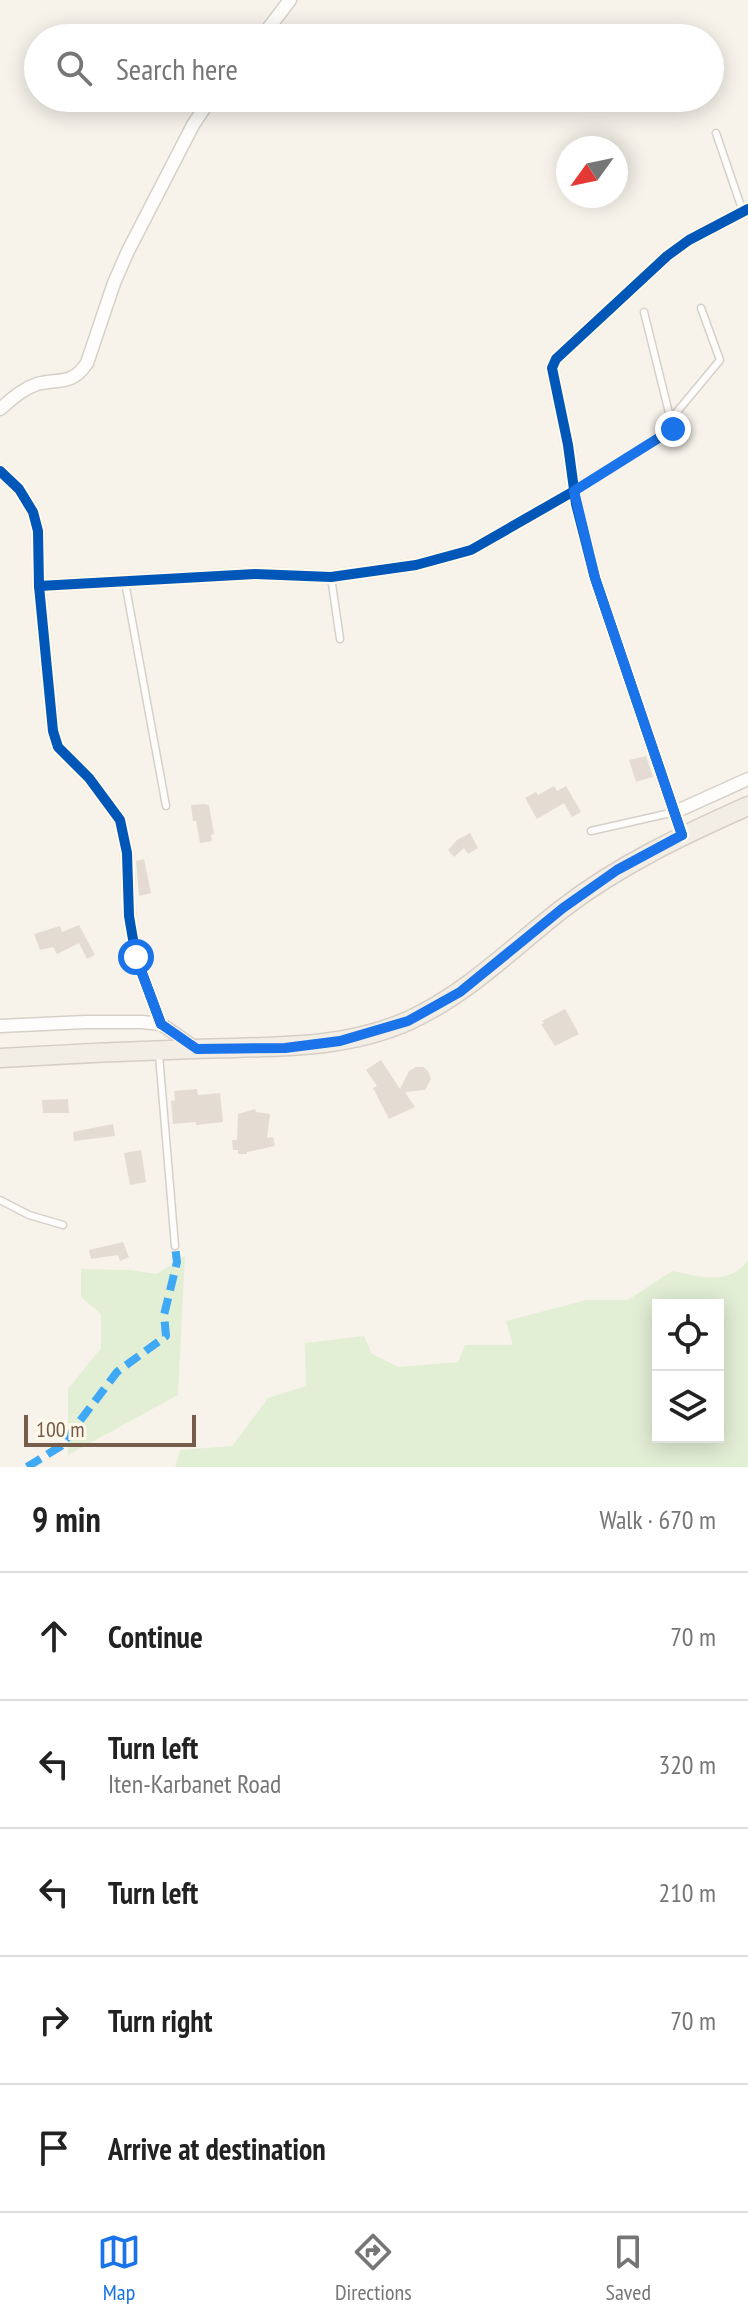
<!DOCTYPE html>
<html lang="en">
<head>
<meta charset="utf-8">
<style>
	body { margin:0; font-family:"PT Sans Narrow",sans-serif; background:#f6f6f6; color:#222 }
	.controls { position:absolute; right:24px; bottom:24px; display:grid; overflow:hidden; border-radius:0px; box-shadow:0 4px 20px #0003 }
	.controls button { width:72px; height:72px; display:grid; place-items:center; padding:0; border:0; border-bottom:2px solid #e0e0e0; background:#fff; color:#222; font:40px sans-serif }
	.compass { position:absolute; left:556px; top:136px; width:72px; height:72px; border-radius:50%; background:#fff; box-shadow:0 4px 20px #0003; rotate:237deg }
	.scale { position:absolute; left:24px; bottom:20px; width:172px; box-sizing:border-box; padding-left:8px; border:4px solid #775c49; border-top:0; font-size:22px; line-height:28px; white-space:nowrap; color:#775c49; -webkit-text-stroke:6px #fff9ec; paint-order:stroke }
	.stop { position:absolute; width:24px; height:24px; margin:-18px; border:6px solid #1a73e8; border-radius:50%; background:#fff }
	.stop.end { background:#1a73e8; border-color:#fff; box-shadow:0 2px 8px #0008 }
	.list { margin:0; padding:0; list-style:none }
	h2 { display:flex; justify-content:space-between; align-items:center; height:104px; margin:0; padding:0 32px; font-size:34px }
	h2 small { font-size:26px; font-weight:400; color:#767676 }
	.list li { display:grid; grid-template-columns:52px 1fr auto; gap:24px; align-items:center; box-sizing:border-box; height:128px; padding:0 32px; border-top:2px solid #e0e0e0 }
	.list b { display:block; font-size:30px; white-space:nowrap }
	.list p { margin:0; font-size:26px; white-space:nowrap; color:#767676 }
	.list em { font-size:26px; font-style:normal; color:#767676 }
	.icon { flex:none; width:44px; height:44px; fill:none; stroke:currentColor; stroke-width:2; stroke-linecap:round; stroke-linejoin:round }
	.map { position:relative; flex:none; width:748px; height:1467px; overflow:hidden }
	.search { position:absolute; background:#fff; box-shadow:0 4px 20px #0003; left:24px; right:24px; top:24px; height:88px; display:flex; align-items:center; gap:20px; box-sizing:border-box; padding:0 28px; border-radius:44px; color:#767676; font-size:30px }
	.sheet { height:744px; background:#fff }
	nav { display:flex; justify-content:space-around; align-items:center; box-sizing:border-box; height:112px; border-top:2px solid #e0e0e0; background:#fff; font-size:22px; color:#767676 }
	nav a { display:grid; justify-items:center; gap:4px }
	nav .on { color:#1a73e8 }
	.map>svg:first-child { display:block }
	.green { fill:#e2efd5; fill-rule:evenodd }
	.building { fill:#e4dcd2 }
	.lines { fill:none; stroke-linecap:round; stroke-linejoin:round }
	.lane-casing { stroke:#d6d0c9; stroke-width:9 }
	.street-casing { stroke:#d6d0c9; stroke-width:15 }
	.primary-casing { stroke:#d6cec6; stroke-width:21 }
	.lane { stroke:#fefdfc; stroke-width:6 }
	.street { stroke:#fefdfc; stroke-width:12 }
	.primary { stroke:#f2eee5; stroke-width:18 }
	.quiet { stroke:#3fa9f5; stroke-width:8; stroke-dasharray:16 8; stroke-linecap:butt }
	.cycleway-casing { stroke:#fff9ec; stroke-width:15 }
	.cycleway { stroke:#0057b8; stroke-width:10 }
	.route { stroke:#1a73e8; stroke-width:10 }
</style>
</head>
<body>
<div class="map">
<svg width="748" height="1467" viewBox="0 0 748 1467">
	<rect width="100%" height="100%" fill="#f7f3eb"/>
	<g class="green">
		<polygon points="185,1256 178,1395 68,1455 68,1389 101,1348 101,1314 81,1297 81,1269 130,1270 157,1274"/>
		<path d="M748 1260V1467H175L180 1450 232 1446 268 1398 306 1386 305 1343 364 1336 372 1354 399 1367 458 1362 465 1345H513L506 1321 586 1300H628L672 1271C699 1276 729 1287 748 1260ZM658 1305H718V1437H658Z"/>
	</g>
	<g class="building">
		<polygon points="646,756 653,777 636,782 629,760"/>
		<polygon points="554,786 557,791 566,786 581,812 572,817 564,803 537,819 525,798 536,792 538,795"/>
		<polygon points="204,804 209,805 214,834 211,835 212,841 200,843 196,821 193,821 191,805"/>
		<polygon points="470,833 478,848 468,854 464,848 454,857 448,850 457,840"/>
		<polygon points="144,859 151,893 139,896 136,861"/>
		<polygon points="79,925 95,955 87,959 79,943 57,954 53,947 40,950 34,934 60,926 62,932"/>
		<polygon points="565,1009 579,1034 555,1046 541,1024 544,1023 542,1021"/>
		<polygon points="381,1060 400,1089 409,1071 416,1067 423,1067 428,1071 431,1079 425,1090 405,1092 415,1107 389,1119 373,1088 377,1086 366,1070"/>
		<polygon points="197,1089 198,1095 220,1093 223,1122 196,1125 196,1122 173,1124 171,1101 175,1100 174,1091"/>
		<polygon points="68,1099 69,1113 43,1113 42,1100"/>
		<polygon points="255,1109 256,1112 270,1114 267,1138 273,1137 275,1146 247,1152 247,1154 238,1154 238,1150 233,1150 232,1140 237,1140 238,1114"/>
		<polygon points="113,1124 115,1136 74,1141 73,1132"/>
		<polygon points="141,1150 146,1182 130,1185 124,1153"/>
		<polygon points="123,1242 129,1257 120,1261 118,1255 91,1259 89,1250"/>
	</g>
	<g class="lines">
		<g class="lane-casing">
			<g id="lane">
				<polyline points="716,133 743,212"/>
				<polyline points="671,419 720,360 701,308"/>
				<polyline points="574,491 673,429 644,312"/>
				<polyline points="331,577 340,639"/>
				<polyline points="125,582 166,806"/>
				<polyline points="591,831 675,812"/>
				<polyline points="159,1055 175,1246"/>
				<polyline points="0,1200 29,1215 63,1225"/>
			</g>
		</g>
		<g class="street-casing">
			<g id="street">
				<polyline points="261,38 290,0"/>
				<path d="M0 409C11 400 22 389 37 384 59 378 72 386 87 363L114 283 128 251 193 125 211 98"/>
				<polyline points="0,471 19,489 33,512 38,531 39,586 53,731 58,747 89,778 120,820 127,853 129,916 136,957 161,1024"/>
				<polyline points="39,586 255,574 331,577 416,565 471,550 574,491"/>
				<polyline points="675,812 748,779"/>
				<polyline points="682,835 595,578 576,504 568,445 552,368 556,359 667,256 689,240 748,209"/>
				<polyline points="0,1026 85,1022 142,1022 161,1024 197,1049"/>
			</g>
		</g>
		<g class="primary-casing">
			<path id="primary" d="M0 1058C65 1054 130 1051 195 1049 267 1046 342 1051 410 1020 468 993 512 948 562 909 619 865 683 835 748 806"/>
		</g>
		<use href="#lane" class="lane"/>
		<use href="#street" class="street"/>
		<use href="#primary" class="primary"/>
		<polyline class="quiet" points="27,1467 61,1446 117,1372 166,1336 164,1315 177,1262 175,1246"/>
		<g class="cycleway-casing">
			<g id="cycleway">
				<polyline points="0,471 19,489 33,512 38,531 39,586 53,731 58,747 89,778 120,820 127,853 129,916 136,957 161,1024"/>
				<polyline points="39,586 255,574 331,577 416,565 471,550 574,491"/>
				<polyline points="682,835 595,578 576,504 568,445 552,368 556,359 667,256 689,240 748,209"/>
			</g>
		</g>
		<use href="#cycleway" class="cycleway"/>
	</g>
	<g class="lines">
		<polyline class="route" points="136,957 161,1024 197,1049 285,1048 340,1041 408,1021 460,992 563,908 617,870 682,835 595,578 574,491 673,429"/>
	</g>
</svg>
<div class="controls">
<button><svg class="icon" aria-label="locate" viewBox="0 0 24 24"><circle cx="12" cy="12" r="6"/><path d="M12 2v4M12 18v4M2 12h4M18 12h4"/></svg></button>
<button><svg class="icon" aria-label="layers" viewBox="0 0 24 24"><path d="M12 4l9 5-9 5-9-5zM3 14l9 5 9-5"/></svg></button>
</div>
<svg class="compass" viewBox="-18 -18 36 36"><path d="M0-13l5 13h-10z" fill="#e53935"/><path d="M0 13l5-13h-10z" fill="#767676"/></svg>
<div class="scale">100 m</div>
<div class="stop" style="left:136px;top:957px"></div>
<div class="stop end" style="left:673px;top:429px"></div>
<div class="search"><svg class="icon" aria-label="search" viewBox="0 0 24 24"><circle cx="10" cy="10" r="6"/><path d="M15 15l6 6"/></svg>Search here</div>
</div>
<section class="sheet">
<h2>9 min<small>Walk · 670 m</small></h2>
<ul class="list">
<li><svg class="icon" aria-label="ahead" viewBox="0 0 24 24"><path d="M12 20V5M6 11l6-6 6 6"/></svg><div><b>Continue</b></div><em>70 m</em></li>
<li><svg class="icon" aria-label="left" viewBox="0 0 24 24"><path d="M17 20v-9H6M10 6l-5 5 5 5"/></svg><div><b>Turn left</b><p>Iten-Karbanet Road</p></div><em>320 m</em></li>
<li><svg class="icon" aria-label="left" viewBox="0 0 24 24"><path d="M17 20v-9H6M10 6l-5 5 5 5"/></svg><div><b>Turn left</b></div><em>210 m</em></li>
<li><svg class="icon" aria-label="right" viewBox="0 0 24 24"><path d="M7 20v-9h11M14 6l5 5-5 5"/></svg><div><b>Turn right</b></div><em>70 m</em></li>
<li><svg class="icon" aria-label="arrive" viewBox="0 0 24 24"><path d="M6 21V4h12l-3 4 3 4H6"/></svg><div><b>Arrive at destination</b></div></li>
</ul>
</section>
<nav>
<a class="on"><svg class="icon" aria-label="map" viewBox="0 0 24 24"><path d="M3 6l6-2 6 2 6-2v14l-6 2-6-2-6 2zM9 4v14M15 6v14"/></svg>Map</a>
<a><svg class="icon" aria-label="directions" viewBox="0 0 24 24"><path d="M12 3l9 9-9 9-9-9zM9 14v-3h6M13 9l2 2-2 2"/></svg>Directions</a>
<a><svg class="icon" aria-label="saved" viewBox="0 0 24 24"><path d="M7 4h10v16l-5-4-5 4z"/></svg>Saved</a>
</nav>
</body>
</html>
